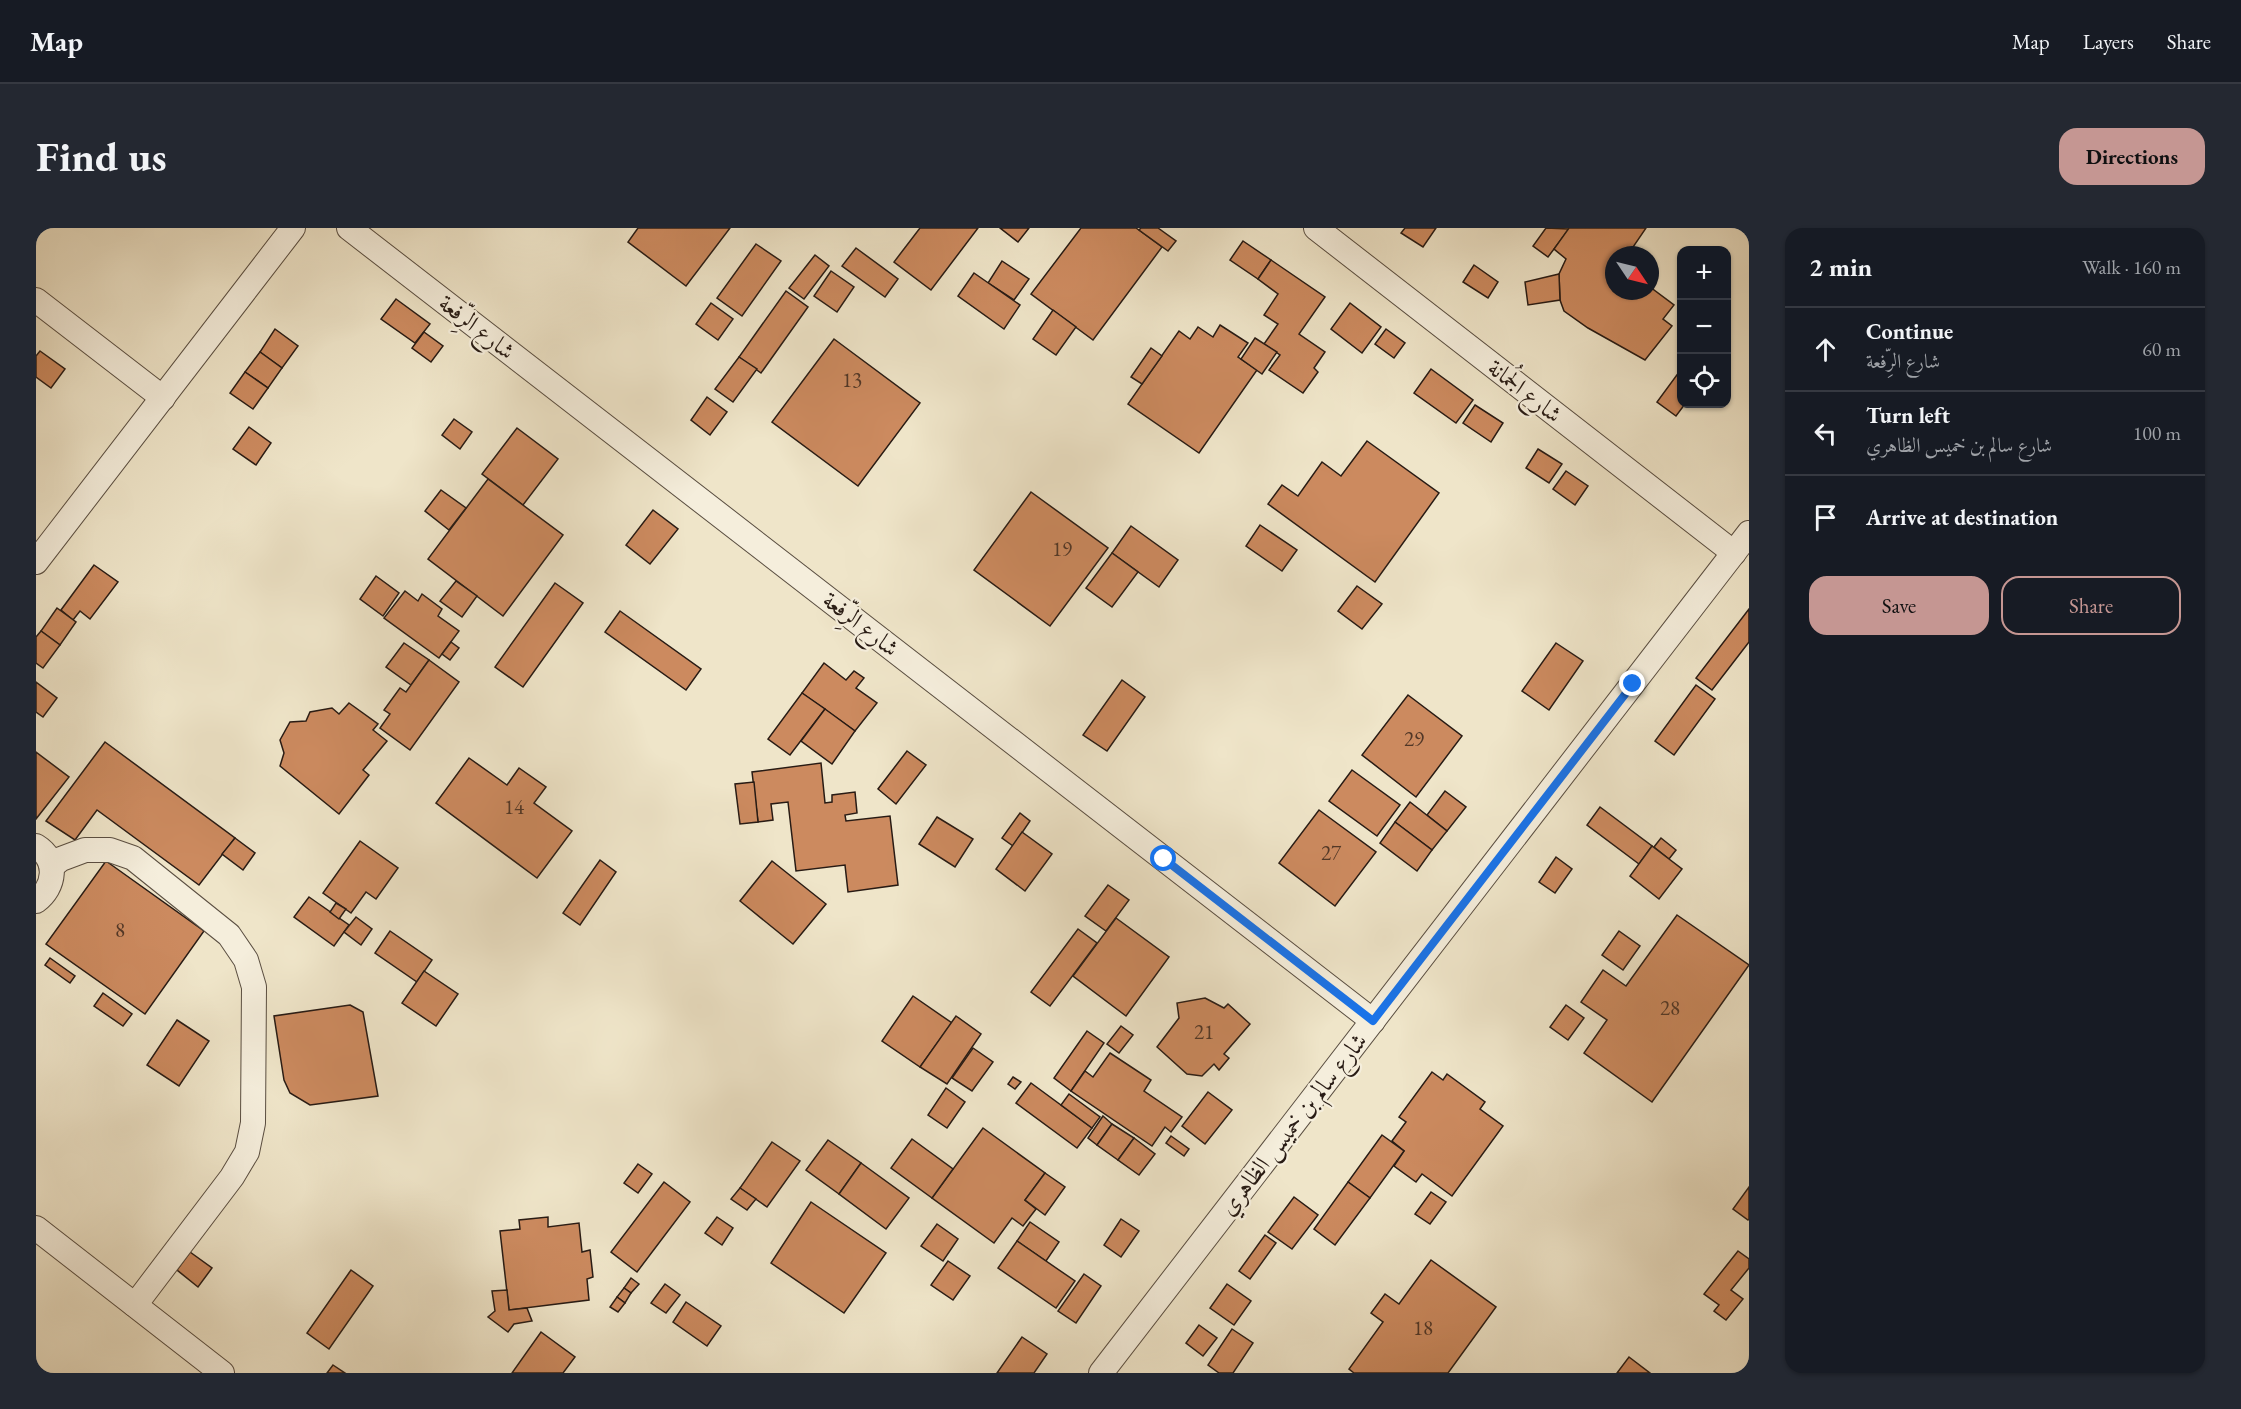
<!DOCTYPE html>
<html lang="en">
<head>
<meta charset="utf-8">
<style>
	body { margin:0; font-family:"EB Garamond",Amiri,serif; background:#242831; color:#f1f3f6 }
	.controls { position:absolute; right:18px; top:18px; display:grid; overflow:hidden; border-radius:12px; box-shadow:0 2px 4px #0004 }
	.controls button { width:54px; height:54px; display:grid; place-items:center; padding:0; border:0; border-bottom:2px solid #363941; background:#171b24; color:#f1f3f6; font:30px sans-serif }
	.compass { position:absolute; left:1569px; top:18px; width:54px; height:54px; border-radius:50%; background:#171b24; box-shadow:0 2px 4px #0004; rotate:125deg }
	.stop { position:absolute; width:18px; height:18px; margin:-14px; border:4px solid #1a73e8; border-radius:50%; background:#fff }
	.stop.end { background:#1a73e8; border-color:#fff; box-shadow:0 2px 6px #0008 }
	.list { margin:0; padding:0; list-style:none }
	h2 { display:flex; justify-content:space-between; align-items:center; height:78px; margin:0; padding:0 24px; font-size:26px }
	h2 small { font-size:20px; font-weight:400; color:#9ea1a6 }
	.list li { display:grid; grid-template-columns:39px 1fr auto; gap:18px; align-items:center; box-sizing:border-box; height:84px; padding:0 24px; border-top:2px solid #363941 }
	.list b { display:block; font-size:22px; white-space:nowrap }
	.list p { margin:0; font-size:20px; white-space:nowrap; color:#9ea1a6 }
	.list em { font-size:20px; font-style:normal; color:#9ea1a6 }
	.actions { display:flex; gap:12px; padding:18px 24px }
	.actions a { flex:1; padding:14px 0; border:2px solid #c59692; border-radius:18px; text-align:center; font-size:21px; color:#c59692 }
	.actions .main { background:#c59692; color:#111 }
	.icon { flex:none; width:33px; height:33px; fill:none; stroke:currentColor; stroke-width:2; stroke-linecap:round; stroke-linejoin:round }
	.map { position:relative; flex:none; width:1713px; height:1145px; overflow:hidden; border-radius:18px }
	header { display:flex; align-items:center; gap:36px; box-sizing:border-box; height:84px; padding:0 30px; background:#171b24; border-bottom:2px solid #363941 }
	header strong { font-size:28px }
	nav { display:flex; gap:33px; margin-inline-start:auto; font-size:21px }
	.intro { display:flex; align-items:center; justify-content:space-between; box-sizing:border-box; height:144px; padding:0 36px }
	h1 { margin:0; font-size:42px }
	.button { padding:15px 27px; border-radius:18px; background:#c59692; color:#111; font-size:21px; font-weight:700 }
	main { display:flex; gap:36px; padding:0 36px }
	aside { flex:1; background:#171b24; border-radius:18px; box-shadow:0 2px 4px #0004 }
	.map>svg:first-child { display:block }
	.building { fill:#cc8a5f; stroke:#281b14; stroke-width:1.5 }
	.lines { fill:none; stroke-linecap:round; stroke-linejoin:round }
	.minor-casing { stroke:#5a4e41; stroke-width:26 }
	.minor { stroke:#f5eedc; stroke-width:24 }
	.route { stroke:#1a73e8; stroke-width:8 }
	.labels { text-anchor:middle; stroke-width:4.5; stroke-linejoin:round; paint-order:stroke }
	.number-label { font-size:21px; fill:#513727 }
	.street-label { font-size:24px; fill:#281b14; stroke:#f5eedc }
</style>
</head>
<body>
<header>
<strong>Map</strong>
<nav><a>Map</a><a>Layers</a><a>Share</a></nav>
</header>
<div class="intro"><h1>Find us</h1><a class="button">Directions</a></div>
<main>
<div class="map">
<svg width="1713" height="1145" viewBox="0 0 1713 1145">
	<rect width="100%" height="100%" fill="#efe5c9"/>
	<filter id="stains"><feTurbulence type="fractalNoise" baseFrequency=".00333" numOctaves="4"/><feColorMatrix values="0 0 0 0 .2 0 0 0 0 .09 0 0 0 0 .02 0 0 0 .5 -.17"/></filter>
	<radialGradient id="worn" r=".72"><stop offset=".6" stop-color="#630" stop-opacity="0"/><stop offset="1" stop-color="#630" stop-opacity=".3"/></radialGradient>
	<g class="building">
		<polygon points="602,0 694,0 650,58 592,14"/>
		<polygon points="884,0 942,0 895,62 858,34"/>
		<polygon points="964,0 993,0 982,14"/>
		<polygon points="1045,0 1100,0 1126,19 1057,112 995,66"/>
		<polygon points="1105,0 1122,0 1140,13 1132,23 1103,2"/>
		<polygon points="1369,0 1400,0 1387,19 1365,5"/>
		<polygon points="1510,0 1533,1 1512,29 1497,18"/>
		<polygon points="1533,0 1610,0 1597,19 1607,27 1578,27 1578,63 1614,63 1614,59 1638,77 1627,91 1636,98 1609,132 1552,100 1528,83 1524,72 1523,46 1530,31 1518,21"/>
		<polygon points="1207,13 1235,32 1222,51 1194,32"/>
		<polygon points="720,16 745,33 706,88 681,70"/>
		<polygon points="820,20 862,51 849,69 806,38"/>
		<polygon points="779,27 793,38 768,71 753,60"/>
		<polygon points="1235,32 1289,69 1263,106 1289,124 1278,140 1282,144 1267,165 1233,142 1244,127 1228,116 1242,96 1228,87 1242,66 1222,51"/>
		<polygon points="966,33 993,51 978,72 952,55"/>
		<polygon points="1438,37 1462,54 1452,70 1427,54"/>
		<polygon points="795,43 818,59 801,84 778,68"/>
		<polygon points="938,45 984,77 968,101 922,68"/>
		<polygon points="1523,46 1524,72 1492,77 1489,54"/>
		<polygon points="750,63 772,79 725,145 703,129"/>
		<polygon points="360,71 394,96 379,115 345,91"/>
		<polygon points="675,75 697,91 682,112 660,96"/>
		<polygon points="1314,75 1345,99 1326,125 1295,101"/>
		<polygon points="1017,82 1040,99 1020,127 997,111"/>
		<polygon points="1184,97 1212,115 1202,129 1221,142 1163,225 1092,176 1143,103 1154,111 1162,99 1177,109"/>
		<polygon points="239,101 262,118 246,140 224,124"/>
		<polygon points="1350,101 1369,115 1358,130 1339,116"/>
		<polygon points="388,104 407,118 395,134 376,120"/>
		<polygon points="1219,110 1241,124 1226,146 1205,131"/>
		<polygon points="798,111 884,175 822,258 736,194"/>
		<polygon points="1115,120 1126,128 1106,156 1095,149"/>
		<polygon points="4,123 29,141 15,160 0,149 0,128"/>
		<polygon points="224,124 246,140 232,160 209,144"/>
		<polygon points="703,129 721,141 697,174 679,161"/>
		<polygon points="1646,140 1646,176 1649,176 1640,188 1621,174"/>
		<polygon points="1395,141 1437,172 1420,195 1378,165"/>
		<polygon points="209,144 232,160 217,181 194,165"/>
		<polygon points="671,169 691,184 674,207 655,192"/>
		<polygon points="1439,177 1467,195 1455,214 1427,195"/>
		<polygon points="418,191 436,204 424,221 406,207"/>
		<polygon points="213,199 235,215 220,237 197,221"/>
		<polygon points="481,200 522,231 487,277 446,246"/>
		<polygon points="1331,213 1403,265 1339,354 1232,276 1246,257 1262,268 1286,234 1305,248"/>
		<polygon points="1502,221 1526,236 1513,255 1490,240"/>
		<polygon points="1530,243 1552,258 1539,277 1517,261"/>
		<polygon points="452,251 527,307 467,388 392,331"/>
		<polygon points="405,262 430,280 413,302 389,283"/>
		<polygon points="995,264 1072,320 1014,398 938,342"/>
		<polygon points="617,282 642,301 614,336 590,317"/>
		<polygon points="1224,297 1261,322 1246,343 1210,318"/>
		<polygon points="1095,298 1142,332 1123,359 1076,325"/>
		<polygon points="1076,325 1102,344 1076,379 1050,360"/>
		<polygon points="58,337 82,354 54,391 44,383 37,392 25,382"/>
		<polygon points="340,348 363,365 347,388 324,371"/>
		<polygon points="420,353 441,368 426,389 404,373"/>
		<polygon points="519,355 547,375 487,459 459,439"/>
		<polygon points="1321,358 1346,376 1326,401 1302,383"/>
		<polygon points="369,363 382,373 386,366 406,381 402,388 423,403 403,430 348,390"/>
		<polygon points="21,380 40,394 24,417 5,403"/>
		<polygon points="1713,381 1713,414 1676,462 1660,450"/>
		<polygon points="584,383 665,441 650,462 569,404"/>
		<polygon points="5,403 24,417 7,440 0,435 0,409"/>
		<polygon points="415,414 423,420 414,432 406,426"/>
		<polygon points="368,415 393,432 375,457 350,439"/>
		<polygon points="1520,415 1547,433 1513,482 1486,463"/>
		<polygon points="393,432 423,454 374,522 344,500 354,486 348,482 364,460 370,464"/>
		<polygon points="788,435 810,452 818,443 828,450 820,460 841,475 819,503 766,465"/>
		<polygon points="1086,452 1109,469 1071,523 1047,507"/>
		<polygon points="0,454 21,470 7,489 0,484"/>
		<polygon points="1660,457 1679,471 1638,527 1619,513"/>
		<polygon points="766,465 789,481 754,527 732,511"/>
		<polygon points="1372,467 1426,508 1380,569 1326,527"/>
		<polygon points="313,475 342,496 337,502 351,513 327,542 333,547 303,586 244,538 248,525 244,512 254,494 270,493 274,484 296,480 303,486"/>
		<polygon points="789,481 819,503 796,536 765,513"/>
		<polygon points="69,514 199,610 163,657 61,582 39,612 10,593"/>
		<polygon points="871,523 890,537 860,576 842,561"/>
		<polygon points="0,524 33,549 0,591"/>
		<polygon points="433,530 471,557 483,540 510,559 498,575 536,603 501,650 400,575"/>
		<polygon points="785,535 789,575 796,574 796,567 819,564 821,585 809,587 810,593 854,588 862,657 812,664 809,637 760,643 752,574 735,576 737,592 722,594 716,544"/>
		<polygon points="1316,542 1364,577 1341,608 1293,573"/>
		<polygon points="718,554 722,594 704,596 699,556"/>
		<polygon points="1409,563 1430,579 1411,603 1391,587"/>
		<polygon points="1374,574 1411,603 1396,622 1359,594"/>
		<polygon points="1564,579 1616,618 1603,636 1551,597"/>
		<polygon points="1283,582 1340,624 1299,678 1243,635"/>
		<polygon points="984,585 994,593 977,618 966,610"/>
		<polygon points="901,589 937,611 919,639 883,616"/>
		<polygon points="1359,594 1396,622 1381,643 1344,615"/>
		<polygon points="986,604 1016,626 989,663 960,641"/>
		<polygon points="199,610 219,625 207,642 186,626"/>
		<polygon points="1625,610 1640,622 1633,631 1618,619"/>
		<polygon points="324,613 362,640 340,671 330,664 315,685 287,665"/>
		<polygon points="1616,618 1646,641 1623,671 1594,648"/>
		<polygon points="1520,629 1536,641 1519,665 1503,654"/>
		<polygon points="564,632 580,644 544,697 527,685"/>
		<polygon points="70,633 168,703 109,786 10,716"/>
		<polygon points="736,633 790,676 757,716 704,673"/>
		<polygon points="1072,657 1093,672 1070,703 1049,688"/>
		<polygon points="273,669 313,697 298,718 258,689"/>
		<polygon points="300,675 310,681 303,691 294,684"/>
		<polygon points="1641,687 1713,737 1616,874 1548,825 1571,792 1545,774 1567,742 1590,758"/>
		<polygon points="320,689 336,701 325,717 308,704"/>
		<polygon points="1080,690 1133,729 1090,788 1037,748"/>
		<polygon points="1042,701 1061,715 1014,778 995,764"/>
		<polygon points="354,703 396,732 381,754 339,725"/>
		<polygon points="1583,703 1604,718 1587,742 1566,727"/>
		<polygon points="14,730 39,748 34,755 9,737"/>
		<polygon points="388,743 422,766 400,798 366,775"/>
		<polygon points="67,765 96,786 87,798 58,778"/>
		<polygon points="877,768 916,795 884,839 846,813"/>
		<polygon points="1169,770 1188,780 1192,776 1214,796 1188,826 1193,830 1183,842 1178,836 1166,848 1151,846 1121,819 1143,790 1141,775"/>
		<polygon points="314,777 327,784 342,868 274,877 254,865 248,852 238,788"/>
		<polygon points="1530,777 1548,790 1532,812 1514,799"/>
		<polygon points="920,788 945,806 911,856 884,839"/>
		<polygon points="141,792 173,813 143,858 111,837"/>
		<polygon points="1085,798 1097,807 1083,825 1071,816"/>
		<polygon points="1051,803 1068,815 1035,863 1018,850"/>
		<polygon points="937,820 957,834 936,863 916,850"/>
		<polygon points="1074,825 1115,852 1108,863 1146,889 1135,904 1129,899 1116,918 1035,863 1049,843 1057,849"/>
		<polygon points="1396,844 1407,852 1411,846 1449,874 1444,881 1467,898 1416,968 1386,946 1380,954 1358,938 1368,923 1356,913 1370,894 1363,889"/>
		<polygon points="977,849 985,854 979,861 972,856"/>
		<polygon points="995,855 1056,900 1041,920 980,875"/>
		<polygon points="910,860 929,874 911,900 892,887"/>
		<polygon points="1172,864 1196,882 1169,916 1146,898"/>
		<polygon points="1033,866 1064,889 1056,900 1025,877"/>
		<polygon points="1067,888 1076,896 1061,917 1052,910"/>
		<polygon points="1076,896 1098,910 1082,932 1061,917"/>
		<polygon points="947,900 1009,945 989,972 1000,981 987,998 976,990 958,1015 896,970"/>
		<polygon points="1346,907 1368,923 1334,970 1312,954"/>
		<polygon points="1135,908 1153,921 1148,928 1130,915"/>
		<polygon points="1098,910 1119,926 1103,947 1082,932"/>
		<polygon points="876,911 917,941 896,970 855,940"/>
		<polygon points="792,912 825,935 803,966 770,942"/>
		<polygon points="736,914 764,933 731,979 704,960"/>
		<polygon points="825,935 873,970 850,1001 803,966"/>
		<polygon points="602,936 616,946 602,965 588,955"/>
		<polygon points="1009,945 1029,959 1009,987 989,972"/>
		<polygon points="628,954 654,974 601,1044 575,1024"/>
		<polygon points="1312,954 1334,970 1299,1017 1278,1001"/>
		<polygon points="1713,959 1713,991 1712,992 1697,981"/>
		<polygon points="704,960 720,971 711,982 695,971"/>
		<polygon points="1395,964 1410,974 1394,996 1379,986"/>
		<polygon points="1258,969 1282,987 1256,1021 1232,1004"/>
		<polygon points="775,974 850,1025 808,1085 735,1035"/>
		<polygon points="512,989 512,999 543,995 546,1024 554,1022 557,1049 551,1051 553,1072 473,1082 464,1003 484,1001 483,992"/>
		<polygon points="681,989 697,1000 686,1017 669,1005"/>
		<polygon points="1085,991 1103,1003 1085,1029 1068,1017"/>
		<polygon points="994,994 1023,1014 1010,1033 981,1013"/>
		<polygon points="901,996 922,1011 907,1033 885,1018"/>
		<polygon points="1229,1007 1240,1015 1214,1051 1203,1043"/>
		<polygon points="981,1013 1039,1053 1020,1080 962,1040"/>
		<polygon points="1702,1023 1713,1031 1713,1040 1695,1062 1707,1071 1690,1092 1678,1083 1683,1077 1668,1066"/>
		<polygon points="154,1024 176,1040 162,1059 141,1042"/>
		<polygon points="1395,1032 1460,1079 1412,1145 1318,1145 1313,1141 1347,1094 1335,1085 1349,1066 1363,1076"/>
		<polygon points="912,1033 934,1048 917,1072 895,1057"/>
		<polygon points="315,1042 337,1058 293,1121 271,1105"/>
		<polygon points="1048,1046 1065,1058 1040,1095 1022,1083"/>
		<polygon points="595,1050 603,1056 595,1065 588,1060"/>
		<polygon points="629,1056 644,1067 630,1085 615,1075"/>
		<polygon points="1191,1056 1215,1073 1198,1097 1174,1080"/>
		<polygon points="588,1060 595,1065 589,1075 581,1069"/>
		<polygon points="471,1062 473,1082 491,1080 496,1093 478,1096 472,1104 452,1089 459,1083 456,1063"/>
		<polygon points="581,1069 589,1075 582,1084 574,1079"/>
		<polygon points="650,1074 685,1098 671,1118 637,1094"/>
		<polygon points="1163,1097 1181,1110 1167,1128 1150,1115"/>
		<polygon points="1196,1101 1217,1115 1197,1145 1183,1145 1172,1137"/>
		<polygon points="505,1104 539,1129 527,1145 476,1145"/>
		<polygon points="986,1109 1011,1126 998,1145 961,1145"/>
		<polygon points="1593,1129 1614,1145 1581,1145"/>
		<polygon points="297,1137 309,1145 291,1145"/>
	</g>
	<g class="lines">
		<g class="minor-casing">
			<g id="minor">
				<polyline points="313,0 1337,793"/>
				<polyline points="1280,0 1698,325"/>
				<polyline points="0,72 127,170"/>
				<polyline points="0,334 257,0"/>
				<path d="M0 618C23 632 19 659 0 673"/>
				<polyline points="16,638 25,631 49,622 74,622 97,630 193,707 210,732 218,759 217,895 211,924 196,949 99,1077"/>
				<polyline points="0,1000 186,1145"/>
				<polyline points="1065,1145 1713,305"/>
			</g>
		</g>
		<use href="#minor" class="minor"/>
	</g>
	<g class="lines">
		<polyline class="route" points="1128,631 1337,793 1597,456"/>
	</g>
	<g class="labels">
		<g class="number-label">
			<text x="816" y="159">13</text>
			<text x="1026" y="328">19</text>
			<text x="1378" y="518">29</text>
			<text x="478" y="586">14</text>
			<text x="1295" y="632">27</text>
			<text x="84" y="709">8</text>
			<text x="1634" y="787">28</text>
			<text x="1168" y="811">21</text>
			<text x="1387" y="1107">18</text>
		</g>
		<g class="street-label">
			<text transform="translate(441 99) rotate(38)" y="8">شارع الرِّفعة</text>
			<text transform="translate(1489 163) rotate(38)" y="8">شارع الجُمانة</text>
			<text transform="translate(825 396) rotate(38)" y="8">شارع الرِّفعة</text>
			<text transform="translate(1257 896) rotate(-52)" y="8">شارع سالم بن خميس الظاهري</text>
		</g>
	</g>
	<rect width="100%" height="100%" filter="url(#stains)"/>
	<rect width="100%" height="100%" fill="url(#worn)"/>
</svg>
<div class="controls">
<button>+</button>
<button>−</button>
<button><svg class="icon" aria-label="locate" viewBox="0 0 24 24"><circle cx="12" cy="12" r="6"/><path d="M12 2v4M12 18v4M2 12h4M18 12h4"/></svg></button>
</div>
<svg class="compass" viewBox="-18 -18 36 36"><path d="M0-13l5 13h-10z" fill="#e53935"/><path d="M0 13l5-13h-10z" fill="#9ea1a6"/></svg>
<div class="stop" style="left:1128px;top:631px"></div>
<div class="stop end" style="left:1597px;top:456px"></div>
</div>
<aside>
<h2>2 min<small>Walk · 160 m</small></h2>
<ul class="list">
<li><svg class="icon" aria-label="ahead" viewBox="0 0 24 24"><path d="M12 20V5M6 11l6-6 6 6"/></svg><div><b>Continue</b><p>شارع الرِّفعة</p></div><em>60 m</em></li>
<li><svg class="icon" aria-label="left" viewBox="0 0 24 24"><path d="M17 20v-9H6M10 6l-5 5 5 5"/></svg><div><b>Turn left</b><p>شارع سالم بن خميس الظاهري</p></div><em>100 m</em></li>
<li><svg class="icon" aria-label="arrive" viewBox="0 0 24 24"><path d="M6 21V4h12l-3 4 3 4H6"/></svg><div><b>Arrive at destination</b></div></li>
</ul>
<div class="actions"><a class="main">Save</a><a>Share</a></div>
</aside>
</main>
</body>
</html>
